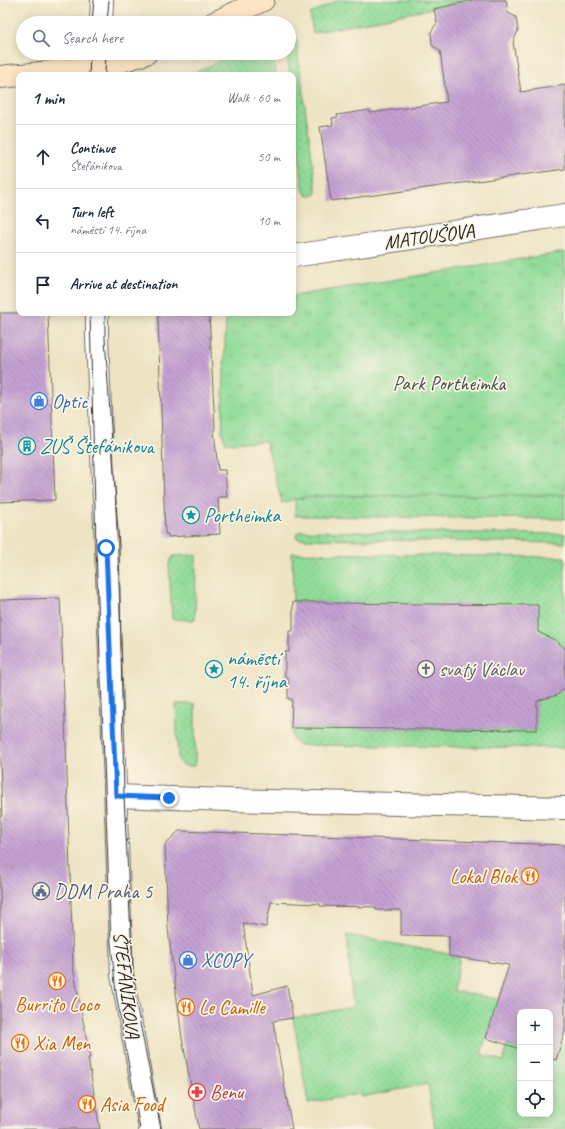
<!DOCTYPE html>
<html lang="en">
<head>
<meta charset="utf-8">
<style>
	body { margin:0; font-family:Caveat,sans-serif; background:#f6f6f7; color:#1f2937 }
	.controls { position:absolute; right:12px; bottom:12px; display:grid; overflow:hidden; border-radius:8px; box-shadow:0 2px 10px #0003 }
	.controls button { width:36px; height:36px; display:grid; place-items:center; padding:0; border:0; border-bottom:1px solid #e0e1e3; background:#fff; color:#1f2937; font:20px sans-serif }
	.stop { position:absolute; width:12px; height:12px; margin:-9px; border:3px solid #1a73e8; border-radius:50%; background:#fff }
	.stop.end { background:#1a73e8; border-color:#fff; box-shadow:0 1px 4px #0008 }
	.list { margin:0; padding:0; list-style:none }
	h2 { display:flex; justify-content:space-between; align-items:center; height:52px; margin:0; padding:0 16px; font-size:17px }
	h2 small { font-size:13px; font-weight:400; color:#747a83 }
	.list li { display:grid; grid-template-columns:26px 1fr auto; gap:12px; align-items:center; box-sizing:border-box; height:64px; padding:0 16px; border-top:1px solid #e0e1e3 }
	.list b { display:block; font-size:15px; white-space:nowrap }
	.list p { margin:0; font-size:13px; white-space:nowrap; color:#747a83 }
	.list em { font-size:13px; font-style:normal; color:#747a83 }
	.icon { flex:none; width:22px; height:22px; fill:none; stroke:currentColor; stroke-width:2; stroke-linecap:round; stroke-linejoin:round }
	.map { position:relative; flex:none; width:565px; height:1129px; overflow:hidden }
	.search { position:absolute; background:#fff; box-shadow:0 2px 10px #0003; left:16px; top:16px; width:280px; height:44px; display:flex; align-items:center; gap:10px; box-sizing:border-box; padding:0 14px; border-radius:22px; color:#747a83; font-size:15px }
	.panel { position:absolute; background:#fff; box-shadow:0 2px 10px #0003; left:16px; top:72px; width:280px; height:244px; border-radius:8px }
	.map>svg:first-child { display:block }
	.grass { fill:url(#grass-dots); stroke:#5e8462 }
	.park { fill:url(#park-tufts); stroke:#5e8462 }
	.building { fill:url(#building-back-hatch) }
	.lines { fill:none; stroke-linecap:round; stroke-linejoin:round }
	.street-casing { stroke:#6f6c61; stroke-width:24 }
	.secondary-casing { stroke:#6f6c61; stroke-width:24 }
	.street { stroke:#fff; stroke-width:22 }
	.secondary { stroke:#fce5c4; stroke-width:22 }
	.tram { stroke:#2b2b2b; stroke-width:1 }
	.route { stroke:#1a73e8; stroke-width:5 }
	.labels { text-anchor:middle; stroke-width:3.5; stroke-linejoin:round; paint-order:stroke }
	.street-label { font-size:20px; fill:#2b2b2b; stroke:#fcf5e5 }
	.park-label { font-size:20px; fill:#445746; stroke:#fcf5e5 }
	.shop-label { font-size:20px; fill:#366cbe; stroke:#fcf5e5; text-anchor:start }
	.culture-label { font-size:20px; fill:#0d838f; stroke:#fcf5e5; text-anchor:start }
	.worship-label { font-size:20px; fill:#5b616d; stroke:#fcf5e5; text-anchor:start }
	.food-label { font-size:20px; fill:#c56008; stroke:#fcf5e5; text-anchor:start }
	.service-label { font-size:20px; fill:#4e5e75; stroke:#fcf5e5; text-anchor:start }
	.health-label { font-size:20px; fill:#be3a42; stroke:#fcf5e5; text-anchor:start }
</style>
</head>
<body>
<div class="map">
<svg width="565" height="1129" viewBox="0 0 565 1129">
	<defs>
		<pattern id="grass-dots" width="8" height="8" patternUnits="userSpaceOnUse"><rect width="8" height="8" fill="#91dc99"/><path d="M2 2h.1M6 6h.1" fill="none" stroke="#7dbd84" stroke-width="1.8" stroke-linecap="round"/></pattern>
		<pattern id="park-tufts" width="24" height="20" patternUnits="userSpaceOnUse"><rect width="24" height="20" fill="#91dc99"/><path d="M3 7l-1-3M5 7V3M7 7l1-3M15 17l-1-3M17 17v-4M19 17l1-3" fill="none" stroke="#7dbd84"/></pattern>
		<pattern id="building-back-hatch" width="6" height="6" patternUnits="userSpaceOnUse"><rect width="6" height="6" fill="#c5a1d3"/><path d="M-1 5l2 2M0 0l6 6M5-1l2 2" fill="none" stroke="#a083ab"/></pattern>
	</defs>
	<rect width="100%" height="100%" fill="#fcf5e5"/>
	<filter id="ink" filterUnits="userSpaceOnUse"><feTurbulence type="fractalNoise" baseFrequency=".025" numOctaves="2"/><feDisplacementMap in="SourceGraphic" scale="8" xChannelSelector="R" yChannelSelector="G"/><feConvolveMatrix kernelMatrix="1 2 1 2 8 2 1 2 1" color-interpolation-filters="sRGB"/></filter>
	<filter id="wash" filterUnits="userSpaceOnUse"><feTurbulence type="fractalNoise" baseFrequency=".012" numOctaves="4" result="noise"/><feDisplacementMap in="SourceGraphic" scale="16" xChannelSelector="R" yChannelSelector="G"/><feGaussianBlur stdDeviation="0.9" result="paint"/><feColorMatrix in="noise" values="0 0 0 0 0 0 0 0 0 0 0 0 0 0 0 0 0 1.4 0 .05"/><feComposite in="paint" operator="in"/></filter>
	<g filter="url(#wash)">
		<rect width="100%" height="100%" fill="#eee4c4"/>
		<g class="grass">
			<polygon points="338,0 473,0 313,33 310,14"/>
			<polygon points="291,40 296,40 316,187 316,194 311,196 306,195 303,189 293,101 293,75 290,75 287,53 289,53 289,42"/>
			<polygon points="235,53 269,53 274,60 276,75 191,75"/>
			<polygon points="565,495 565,519 295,516 295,499 316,496"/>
			<polygon points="300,531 565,534 565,543 300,539 296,538 297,533"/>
			<polygon points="292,553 565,557 565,649 555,640 544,636 327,603 326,602 293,602"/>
			<polygon points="196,555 195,620 172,619 169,565 173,556"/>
			<path d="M565 687V748L299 745C292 740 291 736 291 728L536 730 537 699Z"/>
			<path d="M176 704H195V766C186 766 183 767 178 759Z"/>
			<polygon points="347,935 449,954 449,956 460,958 453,991 499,999 481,1054 503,1061 507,1045 520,1049 520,1114 550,1114 550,1058 556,1060 561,1044 565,1045 565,1129 435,1129 428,1084 361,1097 360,1094 308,1103 293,1018 353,1007"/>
		</g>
		<polygon class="park" points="565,252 565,495 316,496 295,499 282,503 266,441 226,443 222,433 226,313 293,313 293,296"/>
		<g id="blocks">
			<g class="building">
				<polygon points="473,0 506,0 508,13 516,17 518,31 513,42 521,92 565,85 565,169 331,201 320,127 333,125 332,118 338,117 337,115 370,110 370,113 447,102 440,51 432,45 431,32 437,23 434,9"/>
				<polygon points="0,313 48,313 55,500 0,502"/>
				<polygon points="188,313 209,313 214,409 215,428 214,430 218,470 225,470 227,497 218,497 220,534 168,537 168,534 165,534 158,315"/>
				<polygon points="60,598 66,744 73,967 90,1058 88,1058 100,1129 0,1129 0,816 2,816 0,760 0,600"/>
				<polygon points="293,602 327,602 327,603 538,605 538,632 555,640 565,648 565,688 557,695 537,701 537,730 291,728 292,699 288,699 288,677 285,677 285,652 289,652 289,631 293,631"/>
				<polygon points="179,831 565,845 565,1031 556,1060 550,1058 550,1012 520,1012 520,1049 486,1038 509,965 449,956 449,936 401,935 401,910 376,910 376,907 320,906 320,904 271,902 266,927 243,923 253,995 287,986 293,1018 273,1021 292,1129 199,1129 182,1038 168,929 165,844"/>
			</g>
		</g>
	</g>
	<g filter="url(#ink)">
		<use href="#blocks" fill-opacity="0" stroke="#6f6c61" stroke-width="1"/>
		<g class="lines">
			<g class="street-casing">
				<g id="street">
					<polyline points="101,23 102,0"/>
					<polyline points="293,256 565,215"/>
					<polyline points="97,313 97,338 106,548 122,975 150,1129"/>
					<polyline points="116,796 228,800 565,808"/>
				</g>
			</g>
			<g class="secondary-casing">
				<g id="secondary">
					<polyline points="214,23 263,0"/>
					<polyline points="23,75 106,66 146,53"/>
					<polyline points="0,77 19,75"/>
				</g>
			</g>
			<use href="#street" class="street"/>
			<use href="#secondary" class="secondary"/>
			<g class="tram">
				<polyline points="92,23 94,0"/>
				<polyline points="107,23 109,0"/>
				<polyline points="89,75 90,53"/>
				<polyline points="105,75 106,53"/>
				<polyline points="90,313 96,549 111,943 116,993 140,1129"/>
				<polyline points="105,313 105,338 119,547 124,796 133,974 136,1003 161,1129"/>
			</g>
		</g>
	</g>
	<g class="lines" filter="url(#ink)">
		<polyline class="route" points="106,548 116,796 169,798"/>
	</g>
	<defs>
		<g id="shop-ring" transform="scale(0.9)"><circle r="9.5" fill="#fcf5e5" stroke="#3f7fe0" stroke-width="1.5"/><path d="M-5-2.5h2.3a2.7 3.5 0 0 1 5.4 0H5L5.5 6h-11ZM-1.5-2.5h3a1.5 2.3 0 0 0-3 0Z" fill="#3f7fe0"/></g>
		<g id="building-ring" transform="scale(0.9)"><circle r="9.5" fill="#fcf5e5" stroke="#0f9aa8" stroke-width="1.5"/><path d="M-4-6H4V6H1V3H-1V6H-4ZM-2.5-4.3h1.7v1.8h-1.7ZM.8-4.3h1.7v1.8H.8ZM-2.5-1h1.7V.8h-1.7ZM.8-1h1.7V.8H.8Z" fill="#0f9aa8"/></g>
		<g id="sight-ring" transform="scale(0.9)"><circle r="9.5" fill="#fcf5e5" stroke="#0f9aa8" stroke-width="1.5"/><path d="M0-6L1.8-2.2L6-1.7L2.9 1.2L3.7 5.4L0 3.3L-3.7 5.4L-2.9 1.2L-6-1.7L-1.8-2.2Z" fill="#0f9aa8"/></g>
		<g id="church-ring" transform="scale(0.9)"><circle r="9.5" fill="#fcf5e5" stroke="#6b7280" stroke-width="1.5"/><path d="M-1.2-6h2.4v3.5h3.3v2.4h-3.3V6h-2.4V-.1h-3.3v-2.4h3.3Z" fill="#6b7280"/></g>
		<g id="restaurant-ring" transform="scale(0.9)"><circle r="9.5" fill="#fcf5e5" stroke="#e8710a" stroke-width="1.5"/><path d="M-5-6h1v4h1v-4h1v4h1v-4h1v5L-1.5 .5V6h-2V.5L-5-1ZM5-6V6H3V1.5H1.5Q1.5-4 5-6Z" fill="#e8710a"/></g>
		<g id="civic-ring" transform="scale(0.9)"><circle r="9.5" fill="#fcf5e5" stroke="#5c6f8a" stroke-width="1.5"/><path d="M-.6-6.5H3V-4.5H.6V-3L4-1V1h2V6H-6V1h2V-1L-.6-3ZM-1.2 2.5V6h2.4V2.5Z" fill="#5c6f8a"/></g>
		<g id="pharmacy-ring" transform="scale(0.9)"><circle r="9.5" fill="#fcf5e5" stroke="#e0444e" stroke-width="1.5"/><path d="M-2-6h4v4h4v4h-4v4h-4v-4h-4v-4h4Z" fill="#e0444e"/></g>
	</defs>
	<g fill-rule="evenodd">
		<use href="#shop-ring" x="39" y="401"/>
		<use href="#building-ring" x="27" y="446"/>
		<use href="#sight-ring" x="191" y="515"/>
		<use href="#sight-ring" x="214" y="669"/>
		<use href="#church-ring" x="426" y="669"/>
		<use href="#restaurant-ring" x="530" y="876"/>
		<use href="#civic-ring" x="41" y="891"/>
		<use href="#shop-ring" x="188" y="960"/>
		<use href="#restaurant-ring" x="57" y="981"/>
		<use href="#restaurant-ring" x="186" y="1007"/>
		<use href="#restaurant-ring" x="20" y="1043"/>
		<use href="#pharmacy-ring" x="197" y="1092"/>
		<use href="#restaurant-ring" x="87" y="1104"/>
	</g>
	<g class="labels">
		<g class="street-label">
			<text transform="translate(429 236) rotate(-8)" y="7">MATOUŠOVA</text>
			<text transform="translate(127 985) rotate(83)" y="7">ŠTEFÁNIKOVA</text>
		</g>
		<g class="park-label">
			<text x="449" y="390">Park Portheimka</text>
		</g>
		<g class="shop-label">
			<text x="52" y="408">Optic</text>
			<text x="201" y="967">XCOPY</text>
		</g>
		<g class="culture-label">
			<text x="40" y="453">ZUŠ Štefánikova</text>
			<text x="204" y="522">Portheimka</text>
			<text x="227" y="665">náměstí<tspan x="227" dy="23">14. října</tspan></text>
		</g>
		<g class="worship-label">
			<text x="439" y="676">svatý Václav</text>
		</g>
		<g class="food-label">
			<text x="517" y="883" text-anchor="end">Lokal Blok</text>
			<text x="57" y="1011" text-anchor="middle">Burrito Loco</text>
			<text x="199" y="1014">Le Camille</text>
			<text x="33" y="1050">Xia Men</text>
			<text x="100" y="1111">Asia Food</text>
		</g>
		<g class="service-label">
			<text x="54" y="898">DDM Praha 5</text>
		</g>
		<g class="health-label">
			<text x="210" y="1099">Benu</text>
		</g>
	</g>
</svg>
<div class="controls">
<button>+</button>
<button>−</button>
<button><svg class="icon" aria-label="locate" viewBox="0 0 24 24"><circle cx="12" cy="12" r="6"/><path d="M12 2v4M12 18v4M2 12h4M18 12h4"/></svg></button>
</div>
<div class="stop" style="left:106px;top:548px"></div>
<div class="stop end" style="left:169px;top:798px"></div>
<div class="search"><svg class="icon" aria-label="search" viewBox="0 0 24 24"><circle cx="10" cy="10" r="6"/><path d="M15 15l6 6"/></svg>Search here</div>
<section class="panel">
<h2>1 min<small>Walk · 60 m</small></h2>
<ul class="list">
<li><svg class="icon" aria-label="ahead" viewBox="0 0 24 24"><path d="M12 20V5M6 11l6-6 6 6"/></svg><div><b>Continue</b><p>Štefánikova</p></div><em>50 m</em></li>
<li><svg class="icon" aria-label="left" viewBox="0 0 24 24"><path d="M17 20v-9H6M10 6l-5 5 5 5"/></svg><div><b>Turn left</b><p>náměstí 14. října</p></div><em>10 m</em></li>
<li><svg class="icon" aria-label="arrive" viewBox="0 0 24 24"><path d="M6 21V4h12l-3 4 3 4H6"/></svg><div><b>Arrive at destination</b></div></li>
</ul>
</section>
</div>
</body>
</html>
